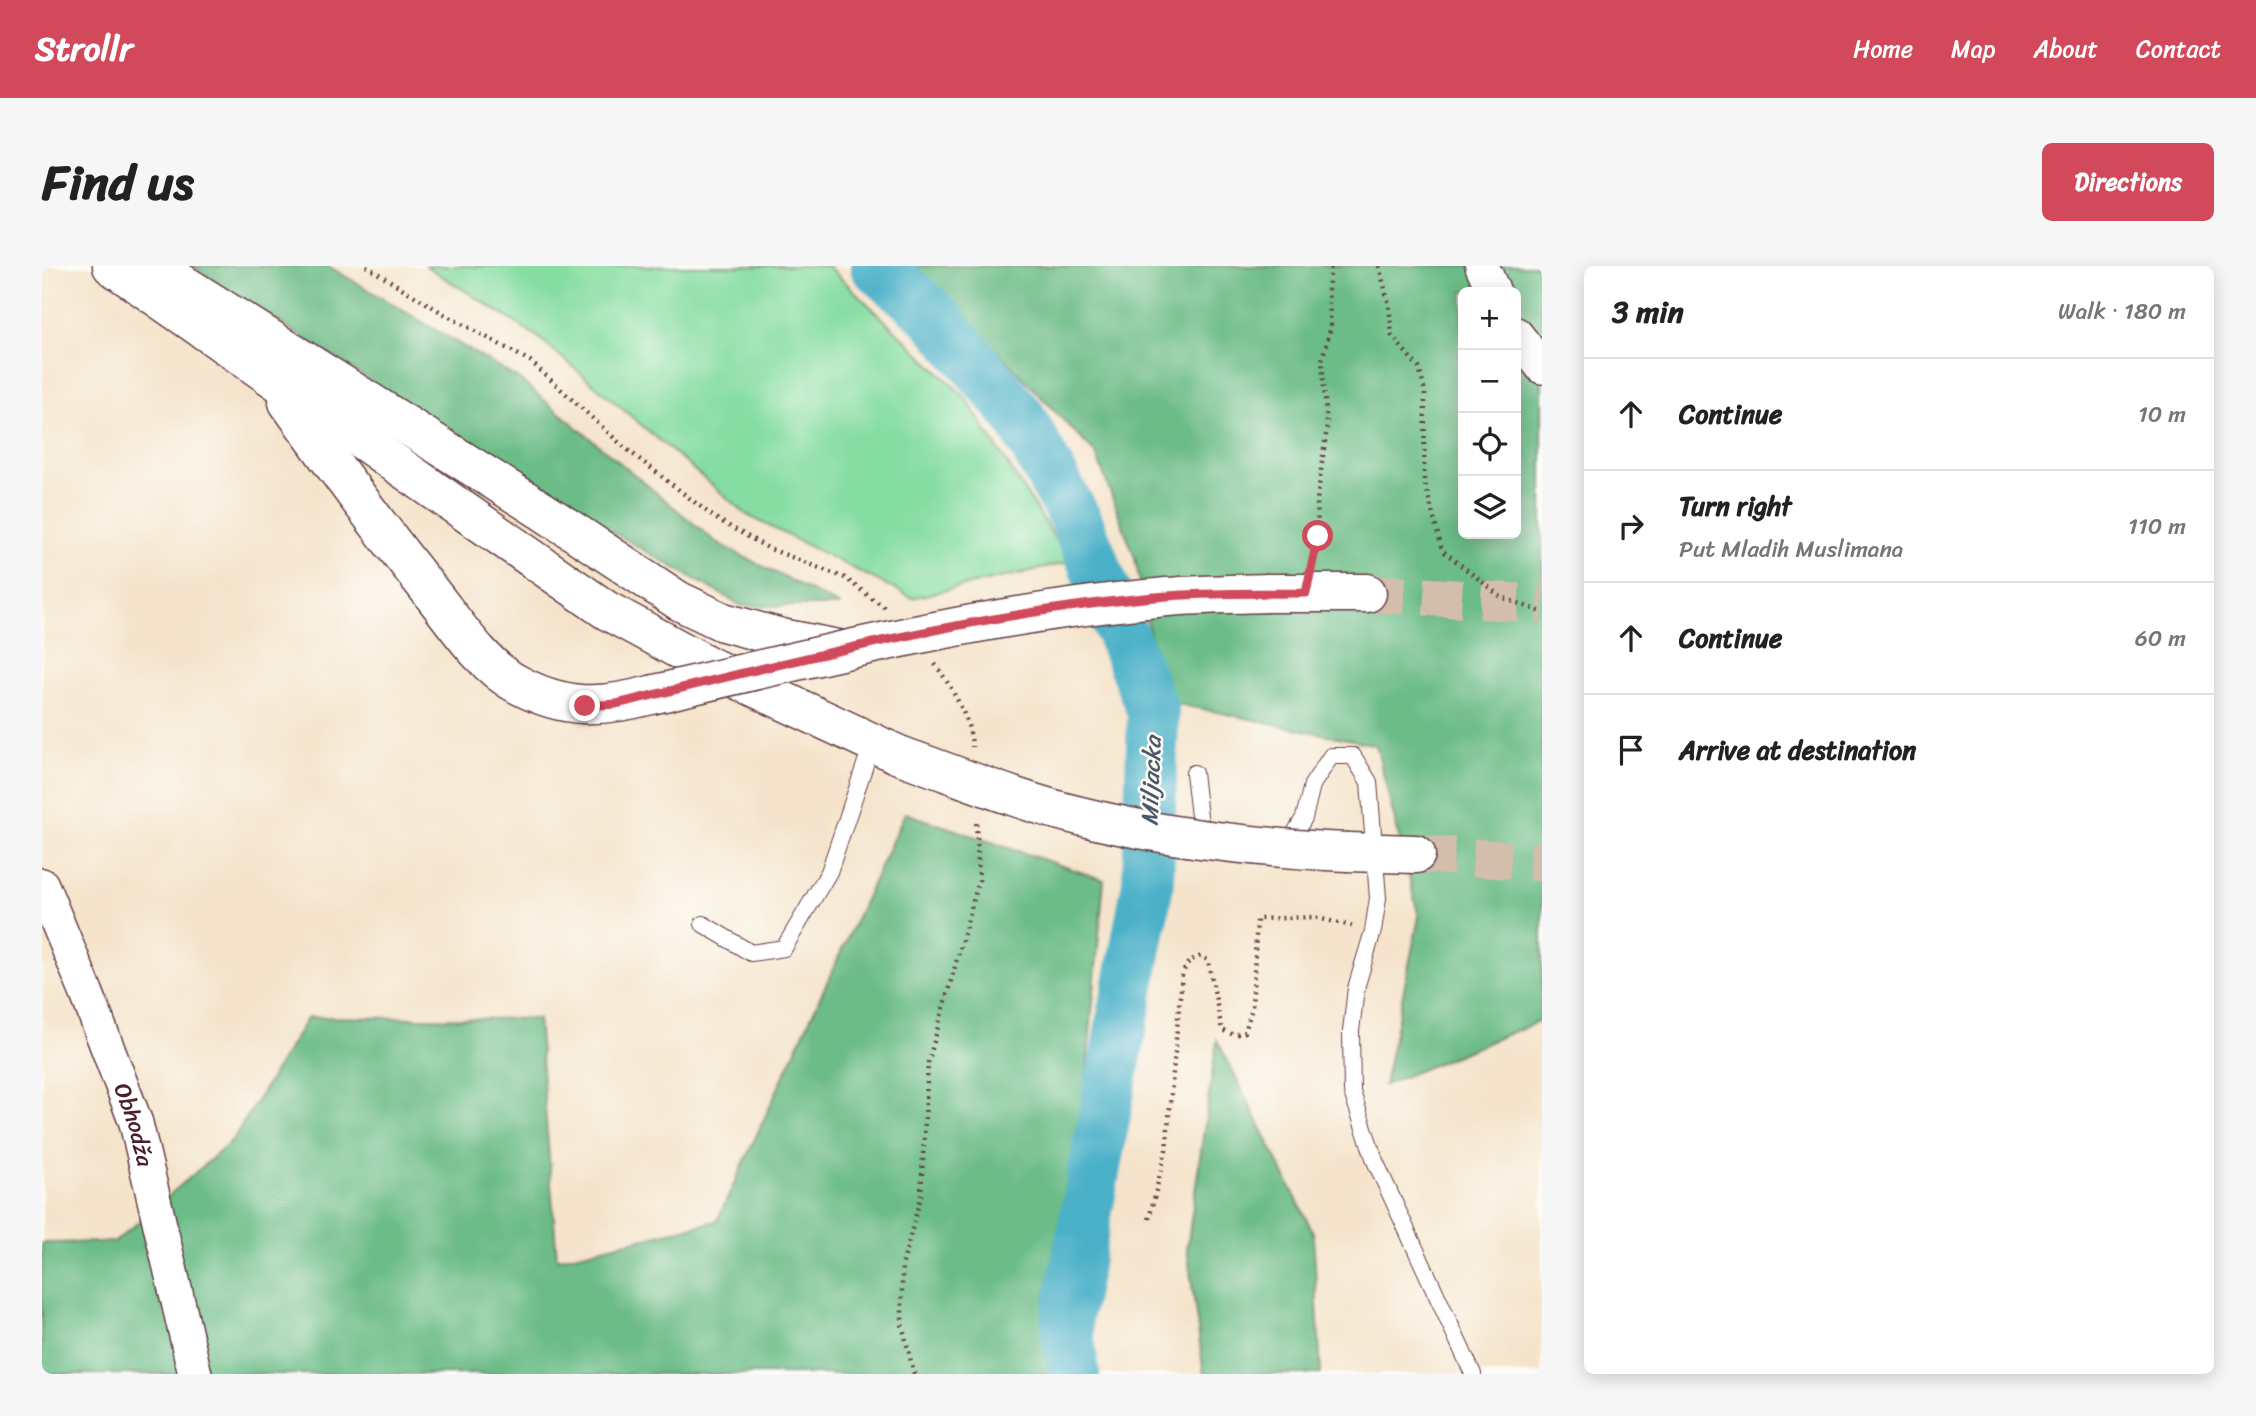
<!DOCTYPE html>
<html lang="en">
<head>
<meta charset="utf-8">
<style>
	body { margin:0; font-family:Sriracha,sans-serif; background:#f6f6f6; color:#222 }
	.controls { position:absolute; right:21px; top:21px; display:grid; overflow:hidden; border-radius:10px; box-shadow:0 4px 18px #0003 }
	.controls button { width:63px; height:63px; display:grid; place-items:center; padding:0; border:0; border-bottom:2px solid #e0e0e0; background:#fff; color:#222; font:35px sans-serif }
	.stop { position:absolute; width:21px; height:21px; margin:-16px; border:5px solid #d1495b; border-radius:50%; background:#fff }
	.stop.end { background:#d1495b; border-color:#fff; box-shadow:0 2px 7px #0008 }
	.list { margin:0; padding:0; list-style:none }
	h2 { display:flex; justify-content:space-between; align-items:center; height:91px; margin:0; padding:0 28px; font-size:30px }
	h2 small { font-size:23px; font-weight:400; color:#767676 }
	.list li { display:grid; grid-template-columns:46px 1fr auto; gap:21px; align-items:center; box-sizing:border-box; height:112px; padding:0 28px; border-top:2px solid #e0e0e0 }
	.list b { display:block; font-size:26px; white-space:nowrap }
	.list p { margin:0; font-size:23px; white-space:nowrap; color:#767676 }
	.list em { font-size:23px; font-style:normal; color:#767676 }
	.icon { flex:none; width:38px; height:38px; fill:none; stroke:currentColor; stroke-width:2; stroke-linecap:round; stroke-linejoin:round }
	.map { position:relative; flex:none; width:1500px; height:1108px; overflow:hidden; border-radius:10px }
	header { display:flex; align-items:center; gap:42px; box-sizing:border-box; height:98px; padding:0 35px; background:#d1495b; color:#fff }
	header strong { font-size:33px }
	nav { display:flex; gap:38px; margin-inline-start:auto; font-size:24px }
	.intro { display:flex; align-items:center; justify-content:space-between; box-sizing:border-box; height:168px; padding:0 42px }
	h1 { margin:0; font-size:49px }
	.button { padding:18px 32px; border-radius:10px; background:#d1495b; color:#fff; font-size:24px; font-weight:700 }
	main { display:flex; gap:42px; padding:0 42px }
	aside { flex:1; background:#fff; border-radius:10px; box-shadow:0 4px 18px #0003 }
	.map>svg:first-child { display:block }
	.green { fill:#86dda1; stroke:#687e66; stroke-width:2 }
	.forest { fill:#6cbc87; stroke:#5b6e59; stroke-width:2; fill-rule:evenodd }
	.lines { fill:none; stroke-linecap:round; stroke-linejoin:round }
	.river { stroke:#49b0c8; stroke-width:52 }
	.primary-tunnel { stroke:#d3bdab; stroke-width:38; stroke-dasharray:38 19; stroke-linecap:butt }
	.service-casing { stroke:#643d43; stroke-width:18 }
	.minor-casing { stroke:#643d43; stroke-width:36 }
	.primary-casing { stroke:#643d43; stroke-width:41 }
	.path { stroke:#643d43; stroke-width:4.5; stroke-dasharray:2 5; stroke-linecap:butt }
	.service { stroke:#fff; stroke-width:16 }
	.minor { stroke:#fff; stroke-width:33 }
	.primary { stroke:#fff; stroke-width:38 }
	.primary-bridge-casing { stroke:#643d43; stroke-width:41; stroke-linecap:butt }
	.primary-bridge { stroke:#fff; stroke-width:38 }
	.route { stroke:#d1495b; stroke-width:9 }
	.labels { text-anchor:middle; stroke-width:5; stroke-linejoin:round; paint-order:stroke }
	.street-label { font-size:23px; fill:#4a1f2b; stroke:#fdfcf7 }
	.water-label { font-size:24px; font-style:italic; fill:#4a596a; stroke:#fdfcf7 }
</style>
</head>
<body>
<header>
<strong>Strollr</strong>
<nav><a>Home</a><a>Map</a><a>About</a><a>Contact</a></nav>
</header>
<div class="intro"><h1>Find us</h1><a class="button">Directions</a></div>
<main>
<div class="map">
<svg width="1500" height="1108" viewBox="0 0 1500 1108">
	<rect width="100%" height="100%" fill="#fdfcf7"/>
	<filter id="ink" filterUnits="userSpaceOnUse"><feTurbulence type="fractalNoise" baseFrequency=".0143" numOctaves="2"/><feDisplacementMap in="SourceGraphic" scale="14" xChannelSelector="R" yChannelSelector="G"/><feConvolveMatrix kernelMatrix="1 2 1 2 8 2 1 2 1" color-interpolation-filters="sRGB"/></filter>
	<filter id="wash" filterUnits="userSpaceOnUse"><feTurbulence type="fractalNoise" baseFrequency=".00686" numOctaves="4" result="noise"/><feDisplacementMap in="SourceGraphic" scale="28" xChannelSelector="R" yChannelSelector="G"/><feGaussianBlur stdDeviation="1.57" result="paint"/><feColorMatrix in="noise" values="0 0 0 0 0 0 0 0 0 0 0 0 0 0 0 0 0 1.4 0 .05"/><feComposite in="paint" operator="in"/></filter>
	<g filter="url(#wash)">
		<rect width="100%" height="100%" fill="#f5e4cb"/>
		<polygon class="green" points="384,0 786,0 923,131 1028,296 870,332 705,249 496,71"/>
		<g class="forest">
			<polygon points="150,0 286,0 478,114 675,277 798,340 700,340 570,266 316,107"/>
			<path d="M866 0H1500V754L1342 819 1377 651 1334 479 1121 435 1093 292 1054 188 930 59ZM1421 26H1474V268H1421Z"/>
			<polygon points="863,547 1062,614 1017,1108 0,1108 0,977 73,976 190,875 266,751 496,753 515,993 675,955"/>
			<polygon points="1175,774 1271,966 1279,1108 1162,1108 1145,982"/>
		</g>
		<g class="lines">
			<polyline class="river" points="834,0 892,50 977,150 1036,258 1111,445 1106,617 1024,1056 1032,1108"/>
		</g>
	</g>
	<g filter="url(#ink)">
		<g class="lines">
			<g class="primary-tunnel">
				<polyline points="1325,327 1500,338"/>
				<polyline points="1374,588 1500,596"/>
			</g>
			<g class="service-casing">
				<g id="service">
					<polyline points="1152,507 1159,567 1165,571"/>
					<polyline points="1245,580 1262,552 1270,519 1289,490 1311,490 1327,516 1336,632 1331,665 1314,722 1309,765 1310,826 1333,895 1431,1108"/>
					<polyline points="661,658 709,687 742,682 787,606 830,478"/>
				</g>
			</g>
			<g class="minor-casing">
				<g id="minor">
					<polyline points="1440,0 1452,26"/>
					<polyline points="1474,68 1500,101"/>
					<path id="s1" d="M0 619 45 728 94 857 153 1108"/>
				</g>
			</g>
			<g class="primary-casing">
				<g id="primary">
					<polyline points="70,0 564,344 669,401 857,489"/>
					<polyline points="114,1 499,244 637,335 681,356 744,373 801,384"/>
					<path d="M246 136C293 202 341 266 391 329 414 358 442 401 475 418 523 444 559 442 609 429"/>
					<polyline points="1225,327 1325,327"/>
					<polyline points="1306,586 1374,588"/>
				</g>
			</g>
			<g class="path">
				<polyline points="324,0 402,48 488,95 582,181 673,252 726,282 803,312 843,342"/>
				<polyline points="1337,0 1347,39 1350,70 1377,102 1383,126 1382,214 1400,284 1459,331 1500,346"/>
				<polyline points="1271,295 1276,270 1275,234 1285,161 1280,94 1289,61 1286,23 1289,0"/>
				<path d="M893 398C909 420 929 453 930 481"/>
				<polyline points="1107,953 1124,884 1140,708 1147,695 1159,690 1166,694 1180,764 1192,769 1203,766 1210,742 1215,653 1271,651 1310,660"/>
				<polyline points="872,1108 860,1058 860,1001 879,929 886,797 937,614 934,553"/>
			</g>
			<use href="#service" class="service"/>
			<use href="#minor" class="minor"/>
			<use href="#primary" class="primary"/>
			<g class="primary-bridge-casing">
				<g id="primary-bridge">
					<path d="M609 429C779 389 950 346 1125 331 1158 328 1192 328 1225 327"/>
					<path d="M857 489C917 510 976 535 1038 550 1126 572 1216 582 1306 586"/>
				</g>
			</g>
			<use href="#primary-bridge" class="primary-bridge"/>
		</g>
	</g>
	<g class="lines" filter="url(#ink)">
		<path class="route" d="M543 440 574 438C756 394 939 345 1126 330 1171 327 1218 327 1264 327L1276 270"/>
	</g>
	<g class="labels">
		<g class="street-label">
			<text dy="8" stroke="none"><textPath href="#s1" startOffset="257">Obhodža</textPath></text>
		</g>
		<g class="water-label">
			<text transform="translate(1109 515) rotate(-88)" y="8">Miljacka</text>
		</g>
	</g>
</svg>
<div class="controls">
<button>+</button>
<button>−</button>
<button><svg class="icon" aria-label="locate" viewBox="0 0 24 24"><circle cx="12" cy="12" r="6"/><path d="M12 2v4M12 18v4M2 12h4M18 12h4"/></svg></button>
<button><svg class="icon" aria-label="layers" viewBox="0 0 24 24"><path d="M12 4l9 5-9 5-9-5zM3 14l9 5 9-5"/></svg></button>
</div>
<div class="stop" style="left:1276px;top:270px"></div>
<div class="stop end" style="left:543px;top:440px"></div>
</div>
<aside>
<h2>3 min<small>Walk · 180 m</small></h2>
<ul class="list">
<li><svg class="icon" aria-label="ahead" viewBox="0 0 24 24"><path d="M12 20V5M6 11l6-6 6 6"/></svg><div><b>Continue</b></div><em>10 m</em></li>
<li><svg class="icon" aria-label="right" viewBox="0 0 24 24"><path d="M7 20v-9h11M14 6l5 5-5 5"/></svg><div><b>Turn right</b><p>Put Mladih Muslimana</p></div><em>110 m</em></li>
<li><svg class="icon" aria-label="ahead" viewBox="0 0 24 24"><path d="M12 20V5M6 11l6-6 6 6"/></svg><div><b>Continue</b></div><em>60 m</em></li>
<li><svg class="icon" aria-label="arrive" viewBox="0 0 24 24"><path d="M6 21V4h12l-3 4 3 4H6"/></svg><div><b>Arrive at destination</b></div></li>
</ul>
</aside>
</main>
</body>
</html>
